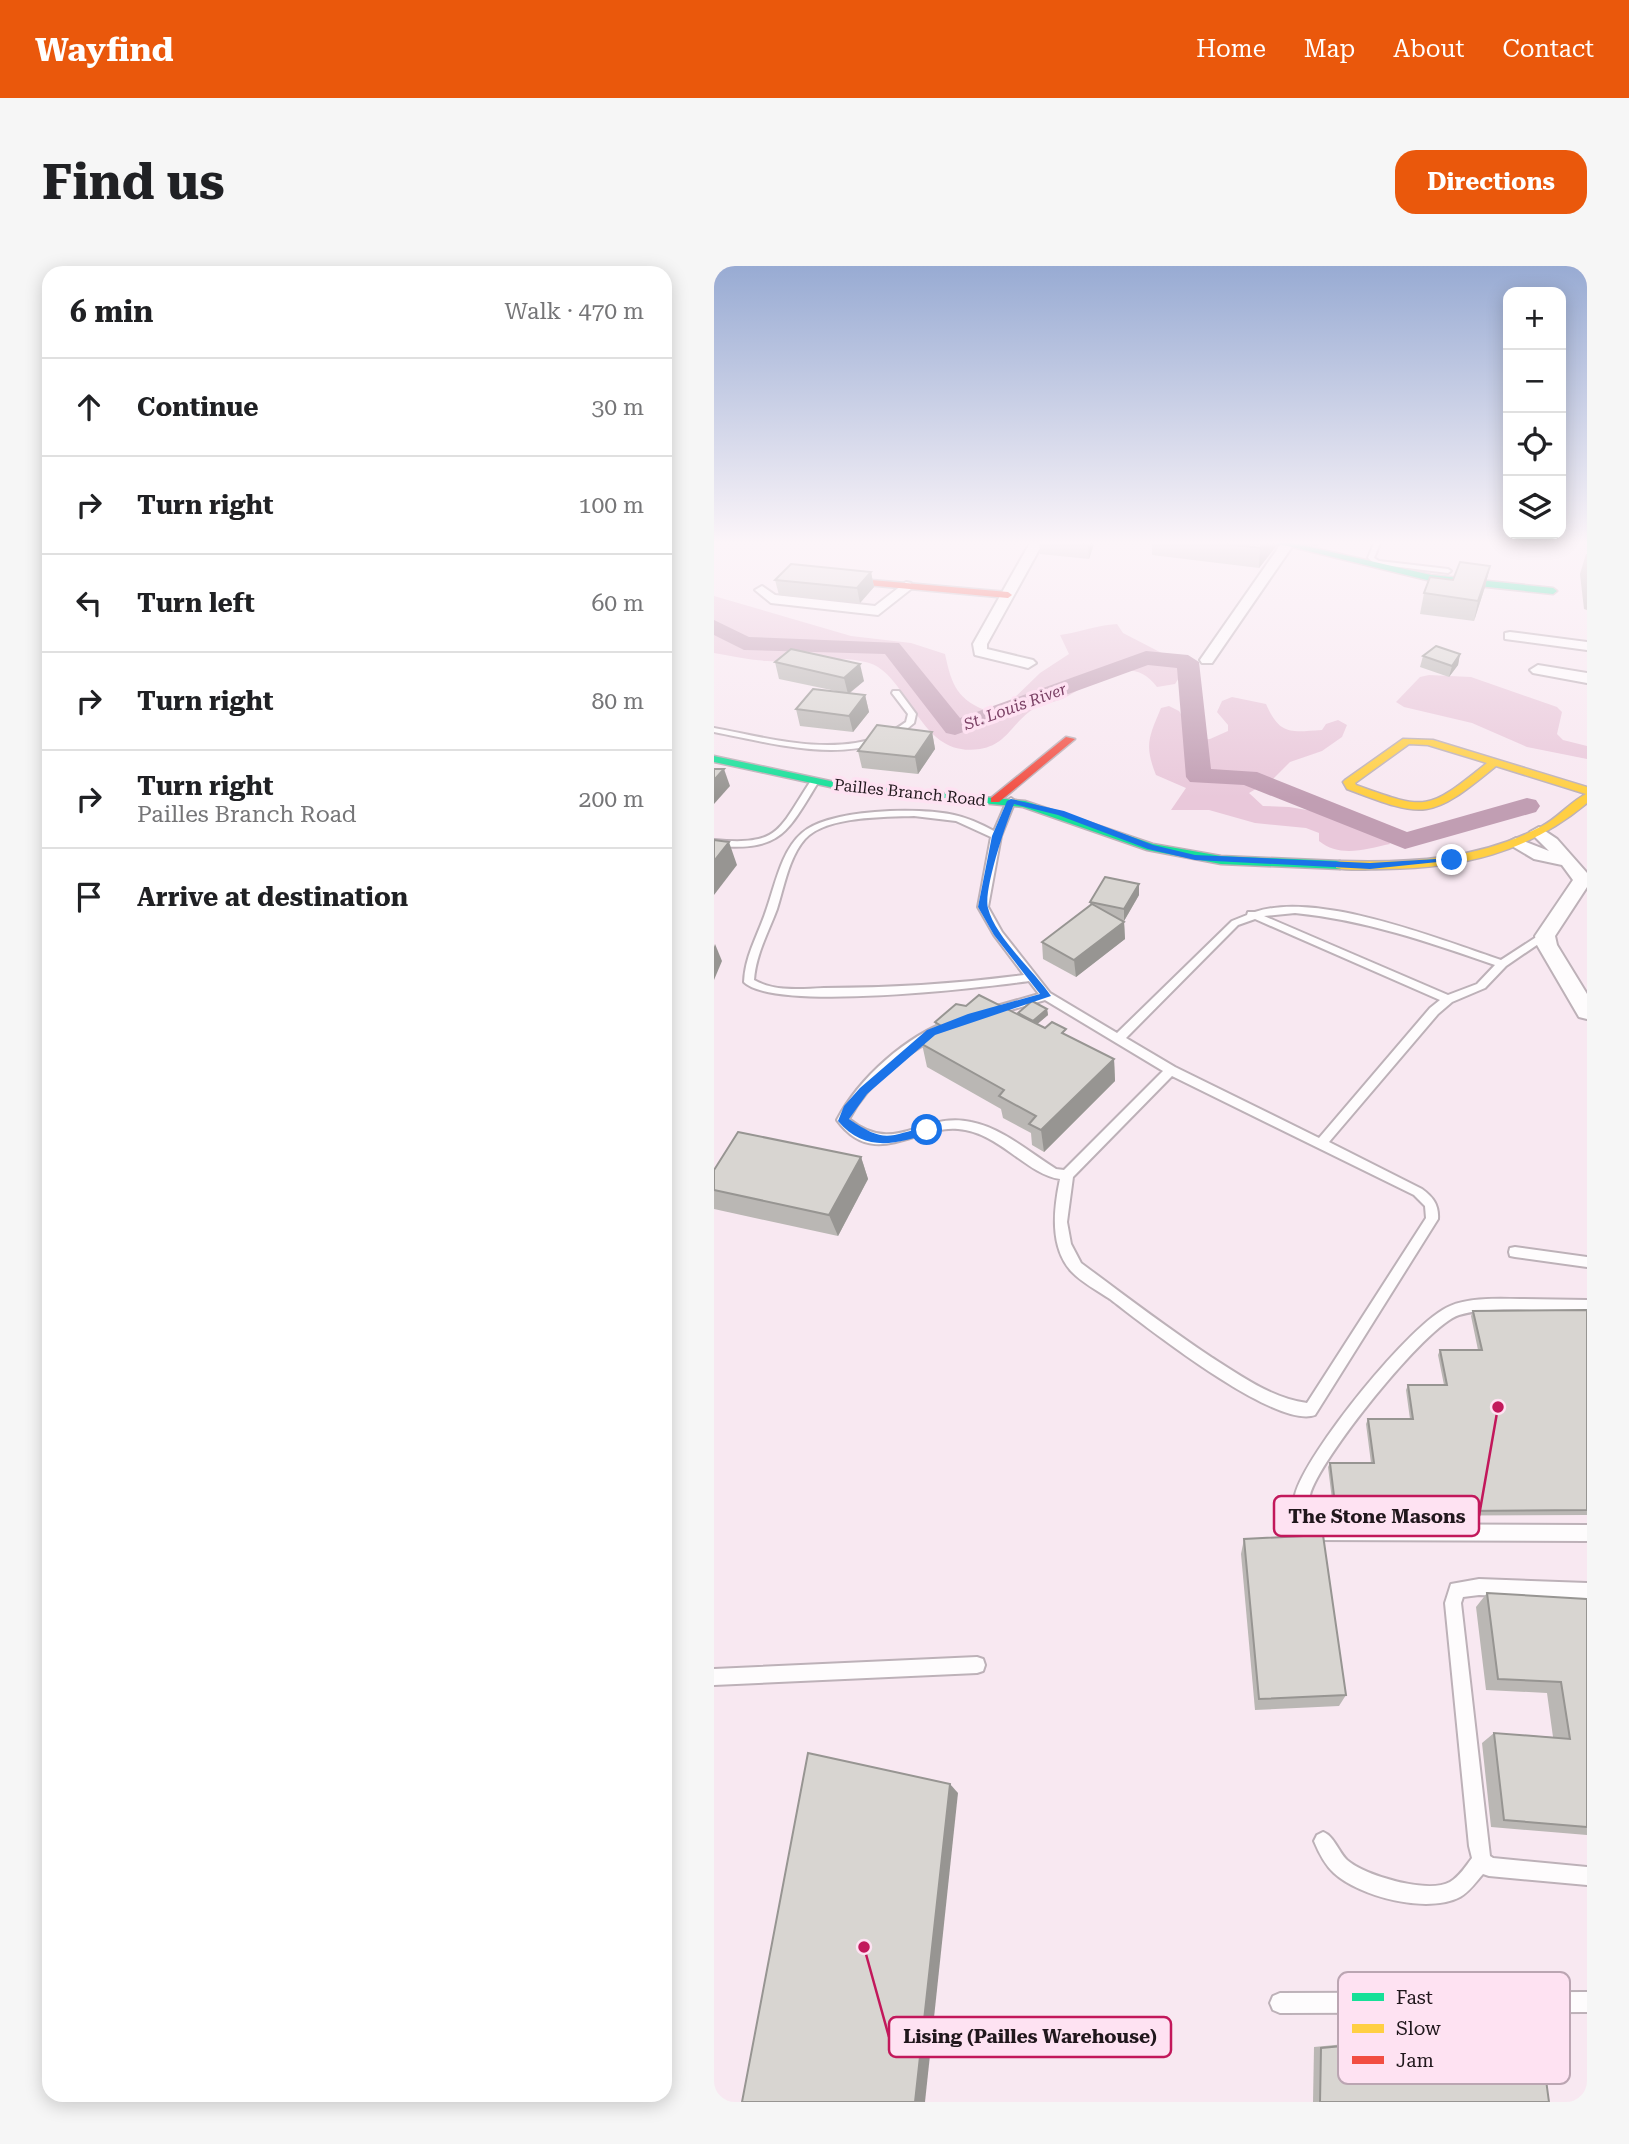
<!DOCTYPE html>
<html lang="en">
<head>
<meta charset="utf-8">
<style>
	body { margin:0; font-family:"Roboto Serif",serif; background:#f6f6f6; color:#202124 }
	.controls { position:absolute; right:21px; top:21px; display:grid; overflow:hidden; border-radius:14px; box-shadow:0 4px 18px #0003 }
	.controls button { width:63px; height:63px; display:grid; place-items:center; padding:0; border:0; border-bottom:2px solid #e0e0e0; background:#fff; color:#202124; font:35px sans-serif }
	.stop { position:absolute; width:21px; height:21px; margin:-16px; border:5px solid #1a73e8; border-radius:50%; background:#fff }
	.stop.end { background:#1a73e8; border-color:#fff; box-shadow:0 2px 7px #0008 }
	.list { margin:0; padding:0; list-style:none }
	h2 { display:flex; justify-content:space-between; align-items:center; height:91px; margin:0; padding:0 28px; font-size:30px }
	h2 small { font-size:23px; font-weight:400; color:#757577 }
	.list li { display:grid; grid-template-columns:46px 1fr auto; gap:21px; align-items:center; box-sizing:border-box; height:98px; padding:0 28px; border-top:2px solid #e0e0e0 }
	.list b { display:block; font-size:26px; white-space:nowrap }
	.list p { margin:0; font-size:23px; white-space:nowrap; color:#757577 }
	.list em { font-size:23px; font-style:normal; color:#757577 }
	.icon { flex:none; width:38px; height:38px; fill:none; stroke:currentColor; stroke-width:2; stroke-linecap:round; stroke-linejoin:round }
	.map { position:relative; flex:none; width:873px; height:1836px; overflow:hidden; border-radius:21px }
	header { display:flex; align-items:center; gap:42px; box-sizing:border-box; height:98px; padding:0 35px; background:#ea580c; color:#fff }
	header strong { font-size:33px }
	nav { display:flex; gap:38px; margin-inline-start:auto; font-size:24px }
	.intro { display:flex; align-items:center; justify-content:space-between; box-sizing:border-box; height:168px; padding:0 42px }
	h1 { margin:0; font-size:49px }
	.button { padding:18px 32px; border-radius:21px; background:#ea580c; color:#fff; font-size:24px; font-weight:700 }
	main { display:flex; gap:42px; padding:0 42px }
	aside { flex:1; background:#fff; border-radius:21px; box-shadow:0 4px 18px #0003 }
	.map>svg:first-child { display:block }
	.forest { fill:#e9c8da }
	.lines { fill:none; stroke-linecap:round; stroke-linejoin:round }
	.river { fill:#c19eb3; fill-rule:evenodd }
	.lane-casing { stroke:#bdb1b8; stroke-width:4 }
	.street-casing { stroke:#bdb1b8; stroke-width:4 }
	.fast-casing { stroke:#bdb1b8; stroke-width:3 }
	.slow-casing { stroke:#bdb1b8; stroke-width:3 }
	.jam-casing { stroke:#bdb1b8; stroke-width:3 }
	.lane { fill:#fefcfd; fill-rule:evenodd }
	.street { fill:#fefcfd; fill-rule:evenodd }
	.fast { fill:#16e098; fill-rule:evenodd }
	.slow { fill:#ffcf43; fill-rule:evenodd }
	.jam { fill:#f24e42; fill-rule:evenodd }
	.wall { fill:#bab7b4 }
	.shaded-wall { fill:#979592 }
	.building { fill:#d8d5d1; stroke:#979592; stroke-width:2 }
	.route { fill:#1a73e8 }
	.labels { text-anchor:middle; stroke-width:7; stroke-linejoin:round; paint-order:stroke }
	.far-water-label { font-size:16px; font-style:italic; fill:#7b4165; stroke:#fee2f2 }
	.far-street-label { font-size:16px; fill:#20171c; stroke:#fee2f2 }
	.key { fill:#fee2f2; stroke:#bba5b2; stroke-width:2 }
	.key-label { font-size:19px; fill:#20171c }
	.leader { fill:none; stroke:#c2185b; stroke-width:2.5 }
	.callout-dot { fill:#c2185b; stroke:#fee2f2; stroke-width:2.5 }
	.callout { fill:#fee2f2; stroke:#c2185b; stroke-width:2.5 }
	.callout-label { font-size:19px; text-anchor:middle; font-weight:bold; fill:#20171c }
</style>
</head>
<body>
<header>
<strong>Wayfind</strong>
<nav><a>Home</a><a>Map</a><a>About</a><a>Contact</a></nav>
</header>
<div class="intro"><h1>Find us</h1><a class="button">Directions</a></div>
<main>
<aside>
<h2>6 min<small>Walk · 470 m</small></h2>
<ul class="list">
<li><svg class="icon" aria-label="ahead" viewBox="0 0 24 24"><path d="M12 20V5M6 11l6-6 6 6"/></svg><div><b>Continue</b></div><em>30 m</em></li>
<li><svg class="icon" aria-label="right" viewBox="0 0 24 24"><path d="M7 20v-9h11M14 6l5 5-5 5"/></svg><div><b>Turn right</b></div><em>100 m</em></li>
<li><svg class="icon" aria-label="left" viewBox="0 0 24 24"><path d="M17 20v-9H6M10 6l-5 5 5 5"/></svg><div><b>Turn left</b></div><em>60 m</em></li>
<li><svg class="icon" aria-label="right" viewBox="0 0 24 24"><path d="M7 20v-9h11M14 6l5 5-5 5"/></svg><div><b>Turn right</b></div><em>80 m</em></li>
<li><svg class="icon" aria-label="right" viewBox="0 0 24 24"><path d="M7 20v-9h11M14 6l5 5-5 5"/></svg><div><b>Turn right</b><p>Pailles Branch Road</p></div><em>200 m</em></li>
<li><svg class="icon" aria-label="arrive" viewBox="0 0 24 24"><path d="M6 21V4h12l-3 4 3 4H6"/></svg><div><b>Arrive at destination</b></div></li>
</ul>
</aside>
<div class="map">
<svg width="873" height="1836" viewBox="0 0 873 1836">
	<rect width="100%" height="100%" fill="#f8e8f1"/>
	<g class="forest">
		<path d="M0 330 137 370 197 377 231 388C238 420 243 434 276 446L295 437 326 407 355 388 346 369C367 366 383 359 403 358L409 367 467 397 468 407 461 418 443 421C417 386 382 414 354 430 343 437 326 437 315 446 296 461 291 479 266 483 209 492 199 424 164 401 140 386 82 397 53 395 35 394 18 390 0 387Z"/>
		<polygon points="715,409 757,411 843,441 848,446 843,468 849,474 873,480 873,493 813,481 758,457 690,441 682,436 706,411"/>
		<path d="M518 431 552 438C566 470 577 466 608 464L612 458 624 454 633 459 628 471 608 485 576 496 559 513 535 527 549 540 575 541 665 556 676 578C652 583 626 592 605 575V567L592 562 541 557 495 544H457L472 522 442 509C430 479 435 471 447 442L455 440 465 445 484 474 496 473 514 465V459L503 446 508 435Z"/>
	</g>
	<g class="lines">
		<polygon class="river" points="0,354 35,371 185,377 246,452 432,385 474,389 485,396 497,503 543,506 693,566 813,532 822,534 826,540 822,546 691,583 530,519 476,516 472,511 463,402 434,399 241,469 232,467 171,388 30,384 0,369"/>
		<g class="lane-casing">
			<g id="lane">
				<polygon points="661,275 667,275 660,292 665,295 734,303 737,305 734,307 661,298 654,292"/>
				<path d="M179 425H185L202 448 200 457C146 504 63 478 0 466V462C54 472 115 490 168 470 177 466 185 461 192 456L194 448 178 427Z"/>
				<path d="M98 513 105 515C72 568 68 585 0 580V574C67 580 64 564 98 513Z"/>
				<path d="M297 532 301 535 287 570 274 641 288 666 336 727 403 767 518 655 533 649 534 646H541C604 625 725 673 787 694L827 668 831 667 836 670 792 700 771 722 738 736 724 748 615 876 708 923C719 931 725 939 724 953L601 1149C562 1164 430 1059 396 1033 384 1025 367 1016 357 1005 335 980 340 942 346 913 312 908 285 866 244 863 202 859 160 905 123 854 145 812 193 769 238 754L243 758 242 761C201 781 157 811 135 853 182 891 208 845 257 856 288 862 315 886 342 903L350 904 449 805 331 734 276 750 272 749 271 746 272 743 325 728 315 715C267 722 60 746 30 716 31 690 44 669 52 645 61 620 67 585 88 567 115 543 205 541 240 549 254 552 267 558 280 565L293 535ZM200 550 242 555 277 571 264 641 280 669 310 709C243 718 177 722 110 722 86 723 61 726 40 714 42 688 54 667 63 643 70 621 75 591 91 573 112 550 170 551 200 550ZM581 647C651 654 715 676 781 699L763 718 734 729 550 650ZM541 653 726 734 716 742 605 872 461 801 412 772 524 659ZM458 810 700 929 711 940 712 952 593 1137C557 1132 527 1110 497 1091 452 1061 410 1029 367 997L357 978 353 956 359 911Z"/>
				<polygon points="801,981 873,991 873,1001 801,991 796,990 795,986 796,982"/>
				<path d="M806 1033 873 1034V1046C837 1046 778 1039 745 1049 712 1059 604 1195 596 1229 595 1236 597 1244 598 1250L606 1258 873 1259V1275L603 1274C587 1267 577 1247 581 1229 591 1188 698 1055 736 1040 757 1031 784 1033 806 1033Z"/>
				<path d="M765 1313 873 1317V1333L765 1329 749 1331 747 1337 776 1590 779 1592 873 1601V1619L775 1610 769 1608C762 1616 755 1626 746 1631 714 1648 646 1631 620 1607 611 1599 605 1587 600 1575L603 1569 609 1566C620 1570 624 1585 633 1594 651 1610 714 1628 736 1616 745 1611 752 1600 758 1592L755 1580 731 1337 737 1318Z"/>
				<polygon points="263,1391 269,1393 271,1399 269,1405 263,1407 0,1419 0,1403"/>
				<polygon points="873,1726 873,1746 566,1747 559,1744 556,1737 559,1730 566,1727"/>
			</g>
		</g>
		<g class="street-casing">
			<g id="street">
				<polygon points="317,275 330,275 273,378 273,383 319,394 322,397 314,402 261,389 259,378"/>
				<polygon points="569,275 582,275 498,397 488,397 486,394"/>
				<polygon points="192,316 197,317 197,323 164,349 57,337 41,324 48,320 61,329 161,340"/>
				<polygon points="796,366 873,376 873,384 791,373 791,367"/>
				<polygon points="824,399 873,407 873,417 819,407 816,404"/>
				<polygon points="825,561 843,573 873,607 873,621 841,670 843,679 873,728 873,753 865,751 823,679 821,670 859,614 848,599 820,593 793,577 802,572 835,585 816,566"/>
			</g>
		</g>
		<g class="fast-casing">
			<g id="fast">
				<polygon points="539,275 574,276 717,309 839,322 843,325 839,328 717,315 574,280"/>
				<polygon points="0,490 130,518 311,535 439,578 507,590 626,595 632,599 626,603 507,598 433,584 309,541 130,524 0,496"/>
			</g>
		</g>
		<g class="slow-casing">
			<path id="slow" d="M689 473 719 474 873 521V537C813 587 748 602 671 603 655 603 637 605 622 602V596L626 595C695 597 765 594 828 560 844 552 856 536 872 528L782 500C716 554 712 553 633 523L629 516 631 514ZM695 478 714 479 773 497C713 545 714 545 642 519L641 517Z"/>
		</g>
		<g class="jam-casing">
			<g id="jam">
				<polygon points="112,310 294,326 298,329 294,332 109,315 108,313"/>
				<polygon points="352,471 361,473 285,536 277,536 277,532"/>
			</g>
		</g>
		<use href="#lane" class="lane"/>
		<use href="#street" class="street"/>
		<use href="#fast" class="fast"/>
		<use href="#slow" class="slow"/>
		<use href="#jam" class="jam"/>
	</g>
	<g class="wall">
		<polygon points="325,275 381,275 375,293 326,288"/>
		<polygon points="438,275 563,275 563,279 545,302 438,289"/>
		<polygon points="581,275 607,275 603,281"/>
		<polygon points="872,288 873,288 873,344 870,343 866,308"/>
		<polygon points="776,300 771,321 760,355 706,348 710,327"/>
		<polygon points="157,306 160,321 146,337 65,329 61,314"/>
		<polygon points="746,388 744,399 735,411 706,401 709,390"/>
		<polygon points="61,396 150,415 136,427 151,429 155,446 139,466 86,460 82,443 122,425 65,413"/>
		<polygon points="218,466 221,483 204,508 148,502 144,485"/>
		<polygon points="425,618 425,629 410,655 411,673 362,711 329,693 328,676 376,640 376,636"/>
		<polygon points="333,743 334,749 323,758 331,762 353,769 400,793 401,815 330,886 318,879 317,867 289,852 287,843 213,801 208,778 223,766 221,756 304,748"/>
		<polygon points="147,891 154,913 124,970 0,943 0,904"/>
		<polygon points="873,1044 873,1249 620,1250 614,1201 616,1197 657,1197 652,1158 654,1153 696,1153 692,1124 694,1119 730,1119 724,1089 726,1084 764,1084 757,1050 759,1045"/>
		<polygon points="530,1273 632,1429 625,1440 541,1444 527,1288"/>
		<polygon points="773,1327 873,1333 873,1569 777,1561 768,1477 780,1467 839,1471 833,1427 772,1424 762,1341"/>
		<polygon points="809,1761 825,1762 835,1836 599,1836 600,1781"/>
	</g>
	<g class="shaded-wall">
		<polygon points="375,275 381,275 375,293 374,278"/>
		<polygon points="552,275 563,275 563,279 545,302 546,282"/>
		<polygon points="776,300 771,321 760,355 764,335"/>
		<polygon points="157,306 160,321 146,337 143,322"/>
		<polygon points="746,388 744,399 735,411 738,400"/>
		<polygon points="146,398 150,415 134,428 130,412"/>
		<polygon points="151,429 155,446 139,466 135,450"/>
		<polygon points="218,466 221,483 204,508 201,491"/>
		<polygon points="10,503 16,520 0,538 0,514"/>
		<polygon points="15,576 23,599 0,629 0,595"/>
		<polygon points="425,618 425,629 410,655 410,643"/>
		<polygon points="410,656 411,673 362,711 360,694"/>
		<polygon points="1,678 8,695 0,714 0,681"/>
		<polygon points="333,743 334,749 320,761 319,755"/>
		<polygon points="400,793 401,815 330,886 327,864"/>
		<polygon points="147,891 154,913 124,970 115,949"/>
		<polygon points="236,1518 244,1527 211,1836 201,1836"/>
	</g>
	<g class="building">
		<polygon points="352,275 375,275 374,278"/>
		<polygon points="490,275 552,275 546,282"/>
		<polygon points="746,296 776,300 764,335 710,327 716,311 739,314"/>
		<polygon points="77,298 157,306 143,322 61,314"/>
		<polygon points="722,380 746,388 738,400 709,390"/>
		<polygon points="77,383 146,398 130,412 61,396"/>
		<polygon points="99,423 151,429 135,450 82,443"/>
		<polygon points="163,459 218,466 201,491 144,485"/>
		<polygon points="0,503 10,503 0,514"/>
		<polygon points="0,574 15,576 0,595"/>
		<polygon points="391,611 425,618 410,643 376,636"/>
		<polygon points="378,638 410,656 360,694 328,676"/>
		<polygon points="265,729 331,762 338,756 352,763 348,767 400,793 327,864 315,858 322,850 285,830 290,824 208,778 229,761 221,756 242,738 252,740"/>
		<polygon points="318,735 333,743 319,755 304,747"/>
		<polygon points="24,866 147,891 115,949 0,924 0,904"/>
		<polygon points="873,1044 873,1244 622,1246 616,1197 660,1197 654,1153 699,1153 694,1119 733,1119 726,1084 768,1084 759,1045"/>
		<polygon points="609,1269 632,1429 545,1433 530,1273"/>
		<polygon points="773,1327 873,1333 873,1561 790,1554 780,1467 856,1473 847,1416 784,1413"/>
		<polygon points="94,1487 236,1518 201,1836 28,1836"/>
		<polygon points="825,1762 835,1836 606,1836 607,1782"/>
	</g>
	<linearGradient id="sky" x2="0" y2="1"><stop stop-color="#98abd3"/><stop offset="0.52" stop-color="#fcf5f9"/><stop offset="1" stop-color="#fcf5f9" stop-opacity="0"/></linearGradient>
	<rect width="873" height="532" fill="url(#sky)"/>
	<path class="route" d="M297 533 350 545 439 579 481 589 656 597 738 592 743 594 656 603 481 594 434 583 344 549 300 538C292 557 269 625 274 642 281 671 320 705 337 730L221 769 153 828 135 853C170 877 174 871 213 860L219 864 217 867C182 878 151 887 124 855L130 840 146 822 213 764 254 748 326 728 280 669 264 641 278 570 293 535Z"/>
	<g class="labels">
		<g class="far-water-label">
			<text transform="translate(301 440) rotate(-20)" y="6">St. Louis River</text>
		</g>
		<g class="far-street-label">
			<text transform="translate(196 526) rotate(6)" y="6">Pailles Branch Road</text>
		</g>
	</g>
	<rect x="624" y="1706" width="232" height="112" rx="10" class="key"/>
	<rect x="638" y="1727" width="32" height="8" fill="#16e098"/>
	<rect x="638" y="1758" width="32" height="9" fill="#ffcf43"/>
	<rect x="638" y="1790" width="32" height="8" fill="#f24e42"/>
	<g class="key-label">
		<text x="682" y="1738">Fast</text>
		<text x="682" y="1769">Slow</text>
		<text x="682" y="1801">Jam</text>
	</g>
	<path class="leader" d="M784 1141L765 1250M150 1681L175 1771"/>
	<g class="callout-dot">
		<circle cx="784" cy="1141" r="7"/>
		<circle cx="150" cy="1681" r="7"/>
	</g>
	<g class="callout">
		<rect x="560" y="1230" width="205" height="40" rx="7"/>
		<rect x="175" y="1751" width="282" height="40" rx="7"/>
	</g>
	<g class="callout-label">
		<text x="663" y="1257">The Stone Masons</text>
		<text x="316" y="1777">Lising (Pailles Warehouse)</text>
	</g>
</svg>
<div class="controls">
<button>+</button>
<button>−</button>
<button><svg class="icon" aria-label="locate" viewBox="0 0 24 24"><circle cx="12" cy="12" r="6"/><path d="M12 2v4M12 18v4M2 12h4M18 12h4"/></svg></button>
<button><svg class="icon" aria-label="layers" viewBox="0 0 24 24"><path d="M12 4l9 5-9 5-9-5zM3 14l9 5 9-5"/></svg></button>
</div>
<div class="stop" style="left:213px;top:864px"></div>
<div class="stop end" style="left:738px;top:594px"></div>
</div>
</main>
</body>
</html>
